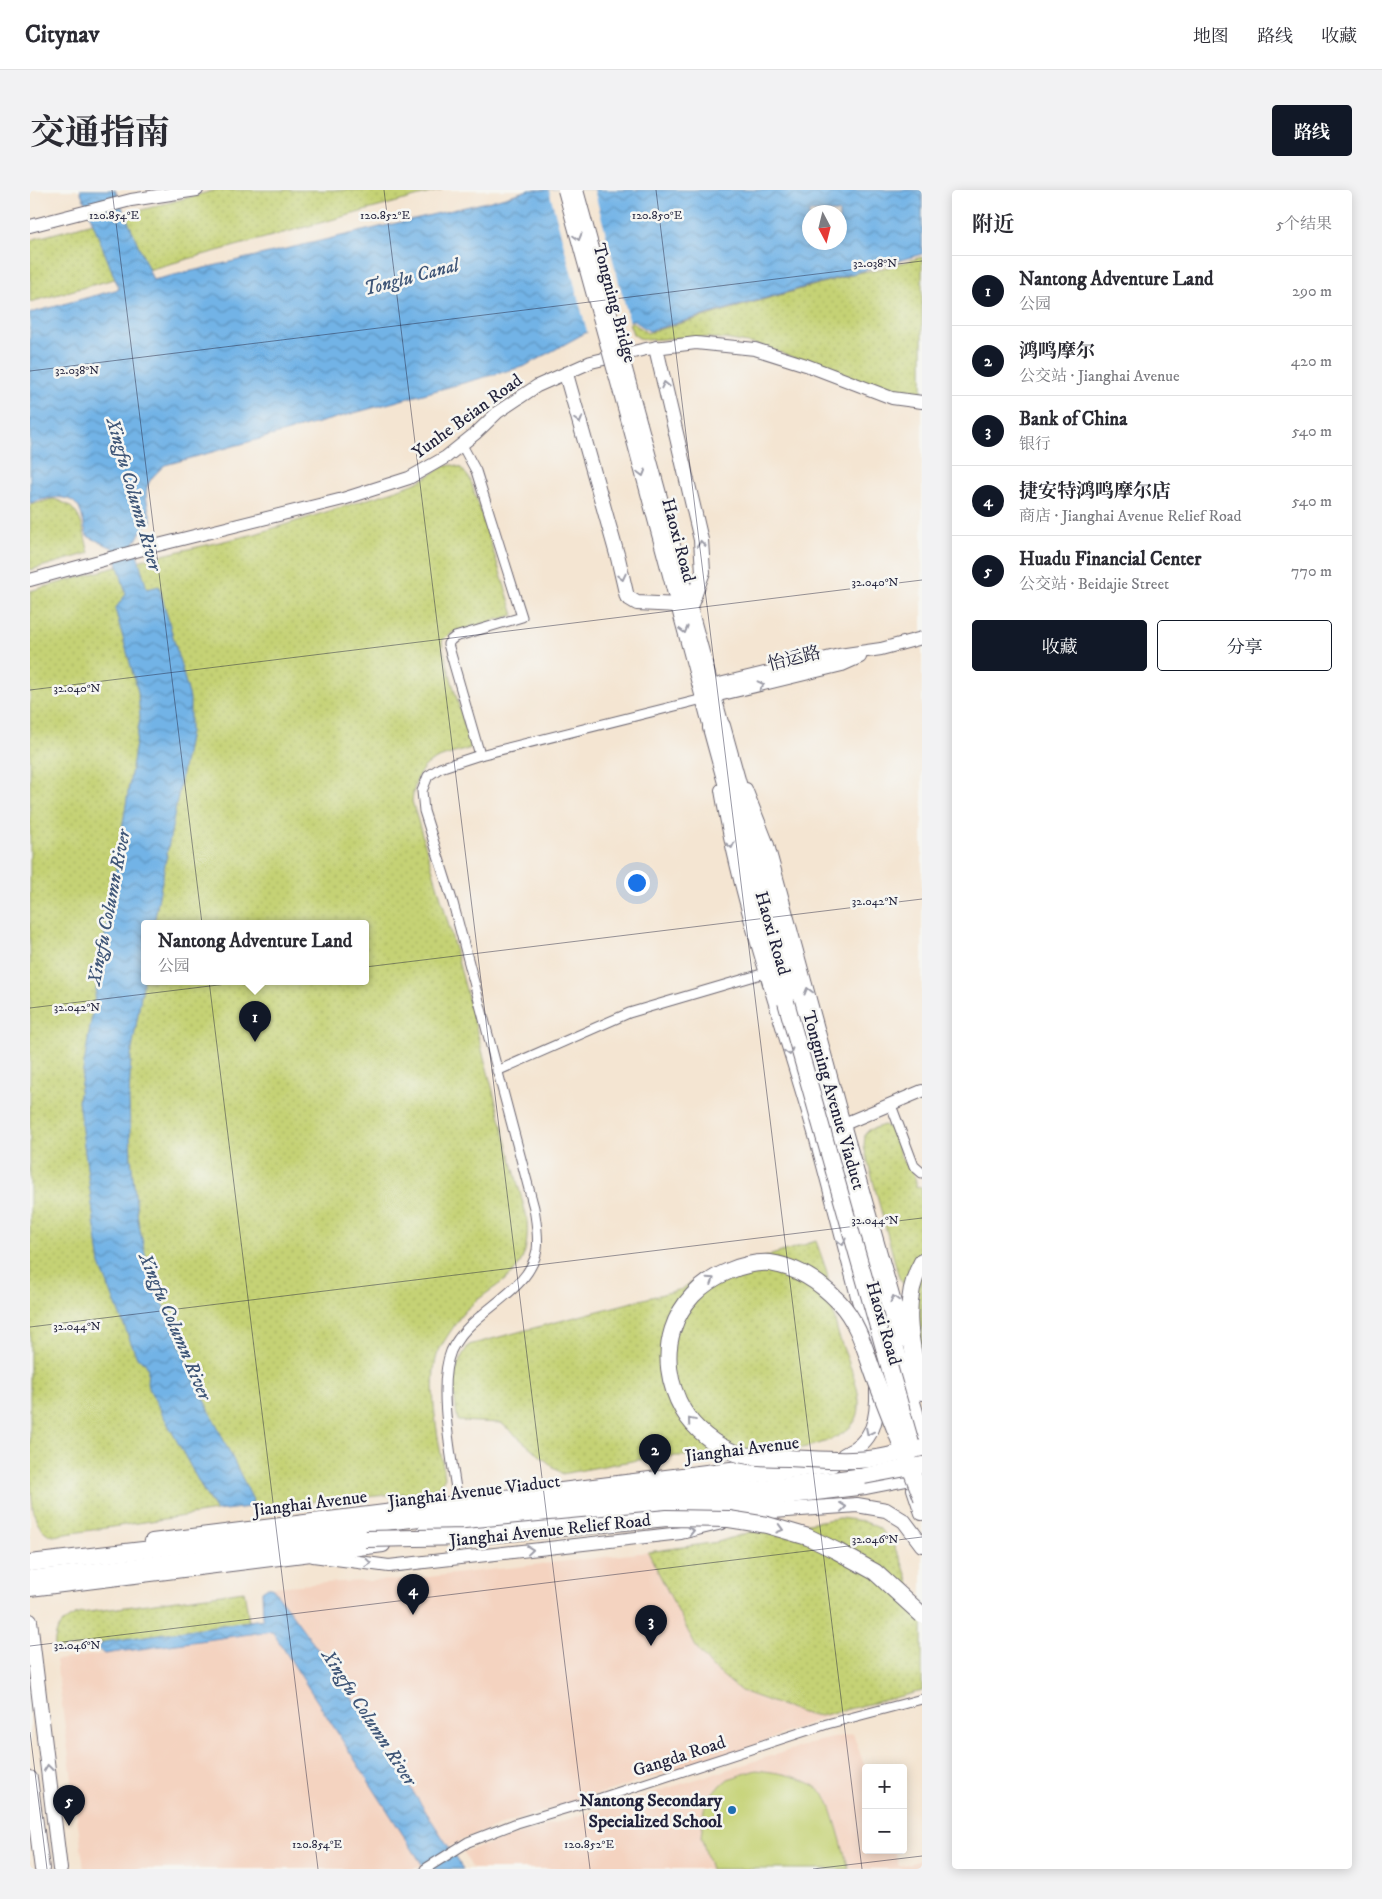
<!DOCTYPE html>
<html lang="zh">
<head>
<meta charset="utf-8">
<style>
	body { margin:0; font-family:"IM FELL DW Pica","Noto Serif SC",serif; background:#f2f2f3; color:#2b2b33 }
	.controls { position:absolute; right:15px; bottom:15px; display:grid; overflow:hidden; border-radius:5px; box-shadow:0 2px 12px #0003 }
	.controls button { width:45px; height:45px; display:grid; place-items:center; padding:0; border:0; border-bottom:1px solid #e1e1e2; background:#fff; color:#2b2b33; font:25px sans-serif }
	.compass { position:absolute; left:772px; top:15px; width:45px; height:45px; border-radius:50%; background:#fff; box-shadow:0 2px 12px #0003; rotate:173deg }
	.you { position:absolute; left:606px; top:692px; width:18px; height:18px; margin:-12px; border:4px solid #fff; border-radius:50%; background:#1a73e8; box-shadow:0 0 0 8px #1a73e833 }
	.badge { display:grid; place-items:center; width:32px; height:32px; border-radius:50%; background:#111827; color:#fff; font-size:16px; font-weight:700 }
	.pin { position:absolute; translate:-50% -41px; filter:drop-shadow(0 1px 2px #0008) }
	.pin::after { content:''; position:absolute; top:26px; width:18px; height:15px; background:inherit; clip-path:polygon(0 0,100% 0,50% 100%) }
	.popup { position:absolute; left:111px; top:730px; width:228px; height:65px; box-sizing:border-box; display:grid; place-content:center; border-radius:5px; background:#fff; filter:drop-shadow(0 1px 4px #0005); font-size:16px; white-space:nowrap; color:#7c7c81 }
	.popup b { font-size:19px; color:#2b2b33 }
	.popup::after { content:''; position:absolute; left:50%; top:100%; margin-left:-10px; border:10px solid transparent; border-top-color:#fff }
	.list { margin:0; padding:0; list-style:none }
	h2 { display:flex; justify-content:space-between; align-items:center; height:65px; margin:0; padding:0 20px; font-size:21px }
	h2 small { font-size:16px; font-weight:400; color:#7c7c81 }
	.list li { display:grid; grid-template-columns:32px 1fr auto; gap:15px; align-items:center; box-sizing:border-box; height:70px; padding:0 20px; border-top:1px solid #e1e1e2 }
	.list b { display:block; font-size:19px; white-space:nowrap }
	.list p { margin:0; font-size:16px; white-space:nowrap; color:#7c7c81 }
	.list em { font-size:16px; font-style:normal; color:#7c7c81 }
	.actions { display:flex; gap:10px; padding:15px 20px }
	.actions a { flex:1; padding:11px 0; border:1px solid #111827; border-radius:5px; text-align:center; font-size:18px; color:#111827 }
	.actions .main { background:#111827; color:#fff }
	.map { position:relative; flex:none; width:892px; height:1679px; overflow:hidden; border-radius:5px }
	header { display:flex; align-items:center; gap:30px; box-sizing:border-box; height:70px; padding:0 25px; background:#fff; border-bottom:1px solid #e1e1e2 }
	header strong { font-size:24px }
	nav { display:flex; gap:28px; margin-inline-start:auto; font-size:18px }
	.intro { display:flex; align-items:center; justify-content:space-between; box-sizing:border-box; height:120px; padding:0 30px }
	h1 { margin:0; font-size:35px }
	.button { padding:12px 22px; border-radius:5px; background:#111827; color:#fff; font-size:18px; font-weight:700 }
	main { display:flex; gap:30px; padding:0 30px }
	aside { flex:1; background:#fff; border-radius:5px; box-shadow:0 2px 12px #0003 }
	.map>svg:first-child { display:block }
	.built { fill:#f4d3c0 }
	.grass { fill:url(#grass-dots); stroke:#747a58; fill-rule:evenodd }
	.garden { fill:#c5d274; stroke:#747a58 }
	.water { fill:url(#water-waves); stroke:#4a6a90; fill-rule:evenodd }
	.pier { fill:#f4e5d2 }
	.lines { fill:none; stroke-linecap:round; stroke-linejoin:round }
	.street-casing { stroke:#6c6670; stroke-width:11 }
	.secondary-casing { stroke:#6c6670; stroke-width:14 }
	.primary-casing { stroke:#6c6670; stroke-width:16 }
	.highway-casing { stroke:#6c6670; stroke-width:18 }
	.street { stroke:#fff; stroke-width:9 }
	.secondary { stroke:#fff; stroke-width:12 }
	.primary { stroke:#fff; stroke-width:14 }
	.highway { stroke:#fff; stroke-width:16 }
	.primary-bridge-casing { stroke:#6c6670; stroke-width:16; stroke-linecap:butt }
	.highway-bridge-casing { stroke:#6c6670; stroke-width:18; stroke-linecap:butt }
	.primary-bridge { stroke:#fff; stroke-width:14 }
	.highway-bridge { stroke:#fff; stroke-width:16 }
	.oneway { stroke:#9c9ca7 }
	.ticks { fill:none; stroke:#22223b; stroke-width:1; stroke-opacity:0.45 }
	.poi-dot { fill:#1f6fb2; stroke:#f6f6f2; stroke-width:2 }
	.labels { text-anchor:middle; stroke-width:5; stroke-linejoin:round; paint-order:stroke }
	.street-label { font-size:18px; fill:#22223b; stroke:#f6f6f2 }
	.poi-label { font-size:18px; font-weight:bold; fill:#22223b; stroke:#f6f6f2; text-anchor:end }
	.water-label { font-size:19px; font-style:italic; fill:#3e5577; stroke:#f6f6f2 }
	.ticks-label { font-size:12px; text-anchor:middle; fill:#22223b; stroke:#f6f6f2; stroke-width:5; stroke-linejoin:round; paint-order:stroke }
</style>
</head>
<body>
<header>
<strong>Citynav</strong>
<nav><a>地图</a><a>路线</a><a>收藏</a></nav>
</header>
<div class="intro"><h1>交通指南</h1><a class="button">路线</a></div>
<main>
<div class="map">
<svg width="892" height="1679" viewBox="0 0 892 1679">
	<defs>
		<pattern id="grass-dots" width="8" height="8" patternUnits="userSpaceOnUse" patternTransform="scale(1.25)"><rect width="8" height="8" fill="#c5d274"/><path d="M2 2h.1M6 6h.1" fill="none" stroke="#a9b465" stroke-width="1.8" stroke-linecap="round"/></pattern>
		<pattern id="water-waves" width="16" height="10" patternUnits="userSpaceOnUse" patternTransform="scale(1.25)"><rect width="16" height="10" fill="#72b3e6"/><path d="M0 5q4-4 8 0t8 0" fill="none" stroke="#5d91bc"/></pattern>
	</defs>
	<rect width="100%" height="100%" fill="#f6f6f2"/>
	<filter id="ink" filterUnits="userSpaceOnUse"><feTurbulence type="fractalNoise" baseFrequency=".02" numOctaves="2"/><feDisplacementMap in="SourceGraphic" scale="10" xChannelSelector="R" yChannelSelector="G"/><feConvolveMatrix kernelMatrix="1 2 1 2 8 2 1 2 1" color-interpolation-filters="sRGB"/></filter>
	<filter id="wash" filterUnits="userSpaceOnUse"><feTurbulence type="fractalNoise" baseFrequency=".0096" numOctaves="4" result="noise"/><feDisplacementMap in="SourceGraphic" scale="20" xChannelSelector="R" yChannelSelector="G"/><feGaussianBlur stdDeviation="1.12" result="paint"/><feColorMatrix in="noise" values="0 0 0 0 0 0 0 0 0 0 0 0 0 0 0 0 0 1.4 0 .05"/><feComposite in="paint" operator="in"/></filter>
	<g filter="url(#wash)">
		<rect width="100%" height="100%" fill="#f4e5d2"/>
		<g class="built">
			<polygon points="618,1362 667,1459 682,1477 711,1501 742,1513 772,1523 790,1526 805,1523 720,1557 479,1632 438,1647 419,1657 279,1446 242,1397 309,1392 372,1390"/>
			<polygon points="242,1441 392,1674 384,1679 54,1679 26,1470"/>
			<polygon points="823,1544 836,1580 836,1660 864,1660 869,1676 892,1670 892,1679 443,1679 433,1662 789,1551"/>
		</g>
		<g class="grass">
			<polygon points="186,0 411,0 0,112 0,50"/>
			<polygon points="892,67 892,207 860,202 729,155 695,149 662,147 618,150 609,148 603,144 599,133 602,132 617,143 831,82 846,80"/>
			<path d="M423 275 431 278 440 289 484 425 424 442 417 446 412 451 413 460 441 558C404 570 388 567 382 611L414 718 497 1028C501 1089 472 1086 436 1120 429 1127 424 1137 418 1145 414 1152 408 1160 406 1169 398 1202 409 1252 415 1287 410 1297 403 1299 393 1302L220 1317 223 1310 212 1290 171 1297 186 1321 23 1346C0 1338 3 1311 0 1289V401L119 368 225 344 361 302 388 292 415 276ZM115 733H335V791H115Z"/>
			<path d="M23 309C53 316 52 338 59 363L0 380V315Z"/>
			<path d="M854 935C858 937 862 938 864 942 869 949 867 961 872 969 877 980 888 984 886 997L892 998V1173L875 1096 869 1088 834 957 835 944 839 940Z"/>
			<path d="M786 1051C789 1060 793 1070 796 1079 801 1100 802 1122 808 1143 814 1165 836 1204 827 1227 808 1273 672 1263 629 1267 597 1271 564 1278 532 1284L471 1233 428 1231C423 1202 420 1180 439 1155L652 1099 668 1088Z"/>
			<polygon points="810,1328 833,1331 849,1338 863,1355 871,1370 892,1429 892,1501 790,1526 772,1523 711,1501 682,1477 667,1459 618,1362 688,1352 720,1342"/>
			<path d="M214 1401 219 1431 25 1460C23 1440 32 1429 51 1423Z"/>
		</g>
		<path class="garden" d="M726 1580C751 1583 777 1586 795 1605 801 1611 815 1667 819 1679H681L671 1647 674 1619 682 1603 698 1589Z"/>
		<g class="water">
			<path d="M50 0H85L123 90 461 11 499 0H892V64L619 141 603 130 555 143 495 176 135 275C110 296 115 303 122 332 110 335 111 345 104 353L117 399 129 396 160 508V542L124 733H115V783L101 866 99 910 101 969 108 1030 117 1072 161 1183 223 1310 220 1317 186 1321 171 1296 119 1199 117 1194 118 1178 114 1172 107 1168 70 1075 48 911 110 528 108 502 85 419 96 404 83 358 57 346C54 337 53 326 49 318 39 301 15 309 0 313V123L89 99ZM779 22H809V52H779Z"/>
			<polygon points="238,1397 242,1397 316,1498 433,1679 395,1679 242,1441 74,1464 67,1458 74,1452 233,1429 232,1401"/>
		</g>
		<polygon class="pier" points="519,0 564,0 600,133 558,145"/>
	</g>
	<g filter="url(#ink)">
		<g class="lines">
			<g class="street-casing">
				<g id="street">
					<polyline points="432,255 446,281 492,427 425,447 421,450 418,454 450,565"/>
					<polyline points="467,881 599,823 735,783"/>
					<polyline points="861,915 884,976 892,983"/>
					<path d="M428 1313C423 1273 406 1197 421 1161 439 1121 499 1104 507 1060 509 1046 506 1032 504 1018L423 713 394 621 392 601 398 586 410 578 450 565 673 509"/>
					<polyline points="395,1679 438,1652 487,1633 571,1608 797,1534 892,1509"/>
				</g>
			</g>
			<g class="secondary-casing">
				<g id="secondary">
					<polyline points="0,36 101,10 167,0"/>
					<polyline points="0,390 124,356 313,309 379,288 416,267 446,243 468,222 507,196 561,172 616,159 666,153 725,159 776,175 862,208 892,212"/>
					<polyline points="681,496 809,465 851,459 892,448"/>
					<polyline points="684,506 812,475 830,467"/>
					<polyline points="716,599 738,655 814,934 876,1151"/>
					<path d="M691 600C711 718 752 831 785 946 804 1015 821 1086 840 1155"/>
					<polyline points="814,934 892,901"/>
					<polyline points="283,1366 359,1376 651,1343 692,1333"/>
				</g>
			</g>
			<g class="primary-casing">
				<g id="primary">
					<polyline points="626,158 671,350 673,382 660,417"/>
					<polyline points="536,184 588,368 597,407 607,413 648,415"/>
					<polyline points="610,234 692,536"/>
					<polyline points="600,236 681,538"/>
					<path d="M814 1265C844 1252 848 1229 847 1198"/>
					<polyline points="884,1299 892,1323"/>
					<polyline points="705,1320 743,1321 827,1315 856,1320 874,1331 892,1355"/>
					<polyline points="628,1322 836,1297 892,1286"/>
					<polyline points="122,1351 748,1273"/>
					<polyline points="0,1399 353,1355"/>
					<polyline points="0,1431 30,1679"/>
					<polyline points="0,1588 12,1679"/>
				</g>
			</g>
			<g class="highway-casing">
				<g id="highway">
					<polyline points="692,536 861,1142 892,1246"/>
					<polyline points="681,538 756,812"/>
					<path d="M892 1072C869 1113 882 1159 892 1202"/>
					<polyline points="395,1342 834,1286"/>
					<polyline points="0,1373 494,1316 802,1274"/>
					<polyline points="0,1389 351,1347"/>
				</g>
			</g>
			<use href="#street" class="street"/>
			<use href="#secondary" class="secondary"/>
			<use href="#primary" class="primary"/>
			<use href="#highway" class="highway"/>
			<g class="primary-bridge-casing">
				<g id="primary-bridge">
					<polyline points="535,0 600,236"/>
					<polyline points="546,0 610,234"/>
				</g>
			</g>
			<g class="highway-bridge-casing">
				<g id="highway-bridge">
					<polyline points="756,812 882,1257"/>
					<path d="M892 1258C875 1262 857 1267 839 1269 813 1272 785 1269 759 1268 742 1268 722 1268 706 1263 685 1256 664 1239 653 1220 623 1167 640 1105 699 1081 711 1076 726 1072 740 1073 767 1077 790 1092 809 1112 831 1135 837 1169 849 1198 863 1235 878 1271 892 1308"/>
					<polyline points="834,1286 892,1275"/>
					<polyline points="336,1349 436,1347 637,1328 699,1329 737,1335 778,1347 807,1361 845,1382 892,1425"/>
				</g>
			</g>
			<use href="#primary-bridge" class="primary-bridge"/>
			<use href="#highway-bridge" class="highway-bridge"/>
		</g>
		<defs><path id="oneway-chevron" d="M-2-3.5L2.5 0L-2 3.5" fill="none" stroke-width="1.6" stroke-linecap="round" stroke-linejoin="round" transform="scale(1.25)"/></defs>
		<g class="oneway">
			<use href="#oneway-chevron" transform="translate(548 47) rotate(75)"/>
			<use href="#oneway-chevron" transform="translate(635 195) rotate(-103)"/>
			<use href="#oneway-chevron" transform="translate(549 230) rotate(74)"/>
			<use href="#oneway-chevron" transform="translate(612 283) rotate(75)"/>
			<use href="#oneway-chevron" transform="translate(671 354) rotate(-97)"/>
			<use href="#oneway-chevron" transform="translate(592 387) rotate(77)"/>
			<use href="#oneway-chevron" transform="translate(654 440) rotate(75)"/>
			<use href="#oneway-chevron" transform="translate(731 495) rotate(-14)"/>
			<use href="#oneway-chevron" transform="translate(701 655) rotate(78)"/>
			<use href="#oneway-chevron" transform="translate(778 801) rotate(-105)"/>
			<use href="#oneway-chevron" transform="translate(759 862) rotate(73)"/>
			<use href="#oneway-chevron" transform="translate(812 1052) rotate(76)"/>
			<use href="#oneway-chevron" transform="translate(681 1090) rotate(-33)"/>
			<use href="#oneway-chevron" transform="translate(864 1109) rotate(-106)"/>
			<use href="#oneway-chevron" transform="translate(661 1231) rotate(-130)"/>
			<use href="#oneway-chevron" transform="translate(839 1242) rotate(116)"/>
			<use href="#oneway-chevron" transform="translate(813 1317) rotate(-6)"/>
			<use href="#oneway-chevron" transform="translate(750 1339) rotate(16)"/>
			<use href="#oneway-chevron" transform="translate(661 1341) rotate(-13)"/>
			<use href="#oneway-chevron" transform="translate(500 1360) rotate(-6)"/>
			<use href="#oneway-chevron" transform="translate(338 1373) rotate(7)"/>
			<use href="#oneway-chevron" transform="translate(18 1578) rotate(-97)"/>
		</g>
	</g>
	<path class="ticks" d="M82 0 288 1679M354 0 560 1679M626 0 832 1679M0 181 892 71M0 500 892 390M0 818 892 709M0 1137 892 1028M0 1456 892 1347M0 1542 17 1679M783 1679 892 1666"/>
	<circle class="poi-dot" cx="702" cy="1620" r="5"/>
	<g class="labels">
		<g class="street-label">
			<text transform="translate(585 113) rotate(75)" y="6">Tongning Bridge</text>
			<text transform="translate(437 226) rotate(-36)" y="6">Yunhe Beian Road</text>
			<text transform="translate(649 350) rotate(75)" y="6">Haoxi Road</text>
			<text transform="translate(764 468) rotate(-14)" y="6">怡运路</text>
			<text transform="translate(743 743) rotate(74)" y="6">Haoxi Road</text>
			<text transform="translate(804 910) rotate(74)" y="6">Tongning Avenue Viaduct</text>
			<text transform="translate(854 1133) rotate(74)" y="6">Haoxi Road</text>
			<text transform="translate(712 1259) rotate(-7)" y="6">Jianghai Avenue</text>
			<text transform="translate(444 1301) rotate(-7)" y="6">Jianghai Avenue Viaduct</text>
			<text transform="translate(280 1313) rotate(-7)" y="6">Jianghai Avenue</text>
			<text transform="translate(520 1340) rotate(-6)" y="6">Jianghai Avenue Relief Road</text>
			<text transform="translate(649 1566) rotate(-18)" y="6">Gangda Road</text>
		</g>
		<g class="poi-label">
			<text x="692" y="1616">Nantong Secondary<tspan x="692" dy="21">Specialized School</tspan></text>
		</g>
		<g class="water-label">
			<text transform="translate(381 86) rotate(-15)" y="7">Tonglu Canal</text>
			<text transform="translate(105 304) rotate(74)" y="7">Xingfu Column River</text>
			<text transform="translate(78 717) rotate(-79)" y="7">Xingfu Column River</text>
			<text transform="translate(146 1136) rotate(67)" y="7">Xingfu Column River</text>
			<text transform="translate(340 1527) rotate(57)" y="7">Xingfu Column River</text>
		</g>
	</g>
	<g class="ticks-label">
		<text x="84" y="29">120.854°E</text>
		<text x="355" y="29">120.852°E</text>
		<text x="627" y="29">120.850°E</text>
		<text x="845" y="77">32.038°N</text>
		<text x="47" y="184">32.038°N</text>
		<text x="845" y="396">32.040°N</text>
		<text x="47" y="502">32.040°N</text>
		<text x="845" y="715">32.042°N</text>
		<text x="47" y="821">32.042°N</text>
		<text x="845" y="1034">32.044°N</text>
		<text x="47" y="1140">32.044°N</text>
		<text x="845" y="1353">32.046°N</text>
		<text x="47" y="1459">32.046°N</text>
		<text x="287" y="1658">120.854°E</text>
		<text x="559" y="1658">120.852°E</text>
	</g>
</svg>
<div class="controls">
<button>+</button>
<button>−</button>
</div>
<svg class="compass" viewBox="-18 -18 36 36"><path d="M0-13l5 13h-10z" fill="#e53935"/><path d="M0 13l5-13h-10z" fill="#7c7c81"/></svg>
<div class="you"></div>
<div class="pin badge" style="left:225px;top:852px">1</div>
<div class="popup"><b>Nantong Adventure Land</b>公园</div>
<div class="pin badge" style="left:625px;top:1285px">2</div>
<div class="pin badge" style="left:621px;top:1456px">3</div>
<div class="pin badge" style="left:383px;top:1425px">4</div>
<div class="pin badge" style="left:39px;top:1636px">5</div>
</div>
<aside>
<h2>附近<small>5个结果</small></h2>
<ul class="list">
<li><span class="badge">1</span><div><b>Nantong Adventure Land</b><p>公园</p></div><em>290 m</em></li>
<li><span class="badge">2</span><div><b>鸿鸣摩尔</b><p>公交站 · Jianghai Avenue</p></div><em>420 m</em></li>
<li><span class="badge">3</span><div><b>Bank of China</b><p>银行</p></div><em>540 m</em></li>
<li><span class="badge">4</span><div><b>捷安特鸿鸣摩尔店</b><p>商店 · Jianghai Avenue Relief Road</p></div><em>540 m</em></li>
<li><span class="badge">5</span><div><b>Huadu Financial Center</b><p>公交站 · Beidajie Street</p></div><em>770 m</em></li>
</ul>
<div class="actions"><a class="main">收藏</a><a>分享</a></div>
</aside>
</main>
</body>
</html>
